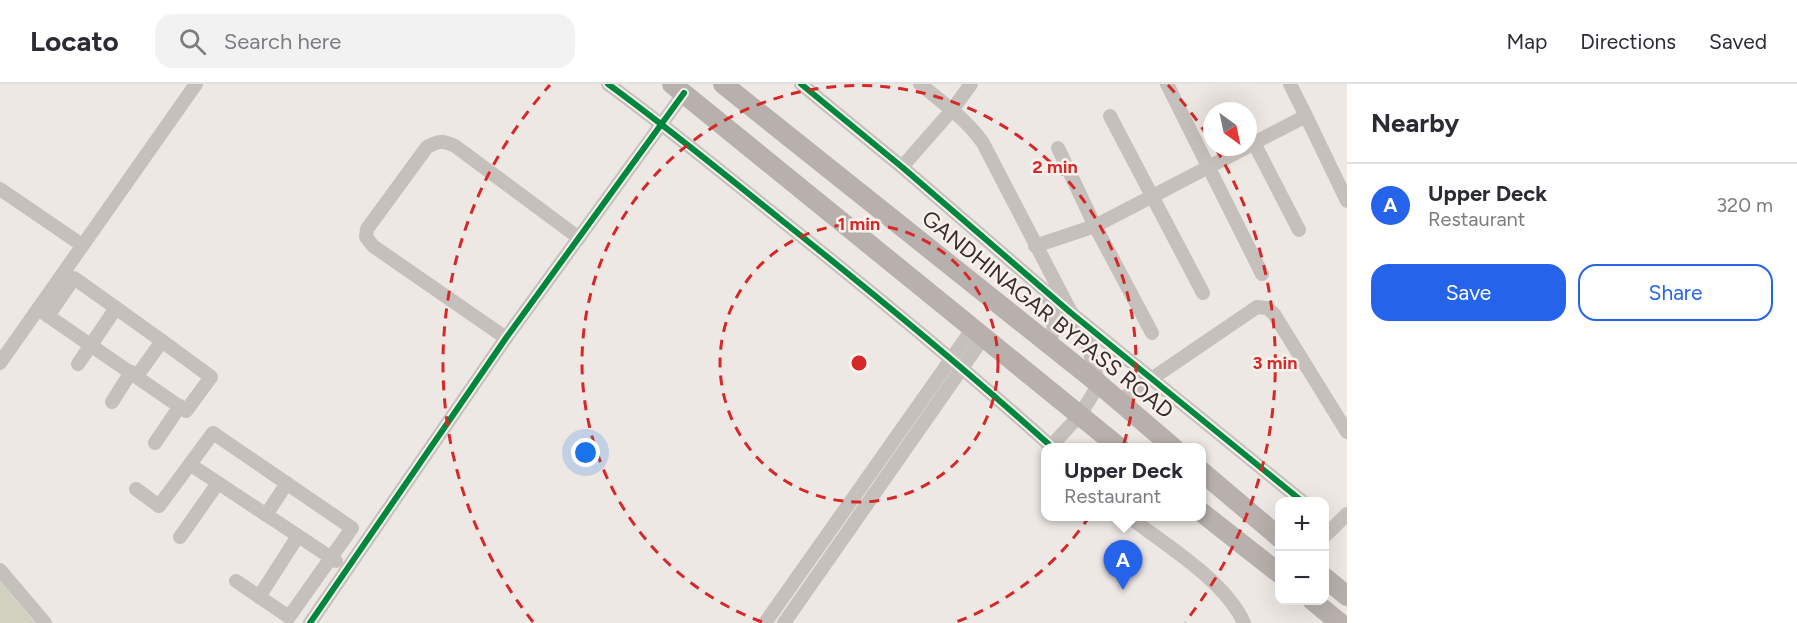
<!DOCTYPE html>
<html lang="en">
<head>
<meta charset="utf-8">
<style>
	body { margin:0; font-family:Figtree,sans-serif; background:#f2f2f3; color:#2b2b33 }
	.controls { position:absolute; right:18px; bottom:18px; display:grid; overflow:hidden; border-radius:12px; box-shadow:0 6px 24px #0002 }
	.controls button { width:54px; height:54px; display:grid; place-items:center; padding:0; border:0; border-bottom:2px solid #e1e1e2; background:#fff; color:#2b2b33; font:30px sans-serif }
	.compass { position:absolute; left:1203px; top:18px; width:54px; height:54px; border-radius:50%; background:#fff; box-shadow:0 6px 24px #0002; rotate:147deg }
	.you { position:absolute; left:586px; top:369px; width:21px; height:21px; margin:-15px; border:4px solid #fff; border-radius:50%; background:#1a73e8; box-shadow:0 0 0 9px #1a73e833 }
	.badge { display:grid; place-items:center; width:39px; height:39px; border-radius:50%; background:#2563eb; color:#fff; font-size:20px; font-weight:700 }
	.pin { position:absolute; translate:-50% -50px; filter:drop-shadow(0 2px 3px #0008) }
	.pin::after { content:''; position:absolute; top:32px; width:21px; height:18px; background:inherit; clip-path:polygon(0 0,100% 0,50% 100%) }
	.popup { position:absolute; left:1041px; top:359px; width:165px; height:78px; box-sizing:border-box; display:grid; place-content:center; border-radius:12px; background:#fff; filter:drop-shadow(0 2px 4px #0005); font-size:20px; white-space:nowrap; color:#7c7c81 }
	.popup b { font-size:22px; color:#2b2b33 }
	.popup::after { content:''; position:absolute; left:50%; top:100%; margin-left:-12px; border:12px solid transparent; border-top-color:#fff }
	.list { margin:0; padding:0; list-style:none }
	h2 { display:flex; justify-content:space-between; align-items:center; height:78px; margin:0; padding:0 24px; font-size:26px }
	h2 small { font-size:20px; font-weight:400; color:#7c7c81 }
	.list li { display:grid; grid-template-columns:39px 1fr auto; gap:18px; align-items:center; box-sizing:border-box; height:84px; padding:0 24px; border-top:2px solid #e1e1e2 }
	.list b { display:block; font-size:22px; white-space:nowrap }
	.list p { margin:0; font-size:20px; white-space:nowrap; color:#7c7c81 }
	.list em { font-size:20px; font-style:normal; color:#7c7c81 }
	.actions { display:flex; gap:12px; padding:18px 24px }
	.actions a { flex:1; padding:14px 0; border:2px solid #2563eb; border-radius:18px; text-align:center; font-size:21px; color:#2563eb }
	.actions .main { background:#2563eb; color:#fff }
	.icon { flex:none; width:33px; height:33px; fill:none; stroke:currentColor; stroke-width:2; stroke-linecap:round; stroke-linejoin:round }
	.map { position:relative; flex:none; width:1347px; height:539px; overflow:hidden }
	header { display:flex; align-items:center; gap:36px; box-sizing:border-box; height:84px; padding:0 30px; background:#fff; border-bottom:2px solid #e1e1e2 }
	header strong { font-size:28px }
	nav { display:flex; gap:33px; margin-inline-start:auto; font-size:21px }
	.search { width:420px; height:54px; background:#f2f2f3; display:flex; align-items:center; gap:15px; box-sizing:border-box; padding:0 21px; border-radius:18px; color:#7c7c81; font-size:22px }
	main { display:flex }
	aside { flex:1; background:#fff }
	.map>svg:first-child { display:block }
	.green { fill:#d0d1bf }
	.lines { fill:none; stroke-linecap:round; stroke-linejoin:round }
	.minor { stroke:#c6c0bc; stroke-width:14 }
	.secondary { stroke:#b7b0ad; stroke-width:20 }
	.cycleway-casing { stroke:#f9f2ec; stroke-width:10 }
	.cycleway { stroke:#00873e; stroke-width:6 }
	.ring { fill:none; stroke:#d62828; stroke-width:3; stroke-dasharray:10 8 }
	.labels { text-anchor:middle; stroke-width:5; stroke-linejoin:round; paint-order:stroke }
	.street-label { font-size:22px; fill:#372d2b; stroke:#f9f2ec }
	.centre { fill:#d62828; stroke:#f9f2ec; stroke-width:3 }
	.ring-label { font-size:18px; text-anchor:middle; font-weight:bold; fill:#d62828; stroke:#f9f2ec; stroke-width:5; stroke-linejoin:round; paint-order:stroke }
</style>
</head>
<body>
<header>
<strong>Locato</strong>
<div class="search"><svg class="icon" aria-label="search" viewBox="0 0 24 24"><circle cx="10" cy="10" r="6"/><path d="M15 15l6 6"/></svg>Search here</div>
<nav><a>Map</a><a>Directions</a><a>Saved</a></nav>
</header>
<main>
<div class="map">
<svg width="1347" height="539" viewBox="0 0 1347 539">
	<rect width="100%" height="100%" fill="#ede8e4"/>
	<polygon class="green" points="0,497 35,539 0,539"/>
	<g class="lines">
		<g class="minor">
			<path d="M608 0C667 43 723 89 780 135 873 209 964 284 1053 364"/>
			<polyline points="801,0 902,83 1071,229 1303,418"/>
			<path d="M920 0C942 18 966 35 983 59L1087 259 1099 300 1080 331 1051 362"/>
			<polyline points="1167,0 1262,190"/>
			<polyline points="1110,32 1203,209"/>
			<polyline points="1306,32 1347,117"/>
			<polyline points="1254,59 1299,146"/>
			<polyline points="1248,62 1306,32 1290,0"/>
			<polyline points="1058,64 1095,142 1152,249"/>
			<polyline points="902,83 952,26 971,0"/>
			<polyline points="0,105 82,161"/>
			<polyline points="1035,162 1095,142 1247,63"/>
			<path d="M1046 209C1054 227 1057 241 1049 260"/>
			<polyline points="38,225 186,327 211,293 162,257 137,292"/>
			<polyline points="48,232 74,194 116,224"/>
			<path d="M506 254 373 162 366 153 367 145 427 63C438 57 443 56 455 62L579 154"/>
			<polyline points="0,279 196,0"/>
			<polyline points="78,280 116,224 162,257"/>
			<polyline points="1119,317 1257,223 1267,224 1274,230 1347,348"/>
			<polyline points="112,318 131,288"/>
			<polyline points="155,359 180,322"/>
			<polyline points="191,381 336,477"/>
			<polyline points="136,405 159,422 213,349 352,444 289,533 236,497"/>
			<polyline points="266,431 287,399"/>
			<path d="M1128 432C1165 461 1225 496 1244 539"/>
			<polyline points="180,453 218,399"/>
			<polyline points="1324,453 1347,430"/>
			<polyline points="0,486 45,539"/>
			<polyline points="259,513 298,452"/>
			<polyline points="310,539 506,254 684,9"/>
			<polyline points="765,539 973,244"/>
			<polyline points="784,539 983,254"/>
		</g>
		<g class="secondary">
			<polyline points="672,0 1120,364"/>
			<polyline points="723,0 1099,300 1174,364"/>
			<polyline points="1201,387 1280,454"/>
			<polyline points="1201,428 1280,490"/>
			<polyline points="1324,493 1347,512"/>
			<polyline points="1312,516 1340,539"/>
		</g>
		<g class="cycleway-casing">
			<g id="cycleway">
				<path d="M608 0C667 43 723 89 780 135 873 209 964 284 1053 364"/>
				<polyline points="801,0 902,83 1071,229 1303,418"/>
				<polyline points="310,539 506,254 684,9"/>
			</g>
		</g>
		<use href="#cycleway" class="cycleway"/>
	</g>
	<g class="ring">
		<circle cx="859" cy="279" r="139"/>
		<path d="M762 538A277 277 0 1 1 956 538"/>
		<path d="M533 538A416 416 0 0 1 550 1M1168 1A416 416 0 0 1 1212 59M1216 65A416 416 0 0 1 1185 538"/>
	</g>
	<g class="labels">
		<g class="street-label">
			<text transform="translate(1048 230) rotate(39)" y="8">GANDHINAGAR BYPASS ROAD</text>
		</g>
	</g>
	<circle cx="859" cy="279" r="9" class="centre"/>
	<g class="ring-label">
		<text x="1055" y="89">2 min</text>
		<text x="859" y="146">1 min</text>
		<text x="1275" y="285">3 min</text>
	</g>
</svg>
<div class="controls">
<button>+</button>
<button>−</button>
</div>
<svg class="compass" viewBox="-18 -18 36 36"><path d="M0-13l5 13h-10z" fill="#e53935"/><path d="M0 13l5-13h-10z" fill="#7c7c81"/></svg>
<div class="you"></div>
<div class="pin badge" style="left:1123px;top:506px">A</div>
<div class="popup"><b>Upper Deck</b>Restaurant</div>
</div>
<aside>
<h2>Nearby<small></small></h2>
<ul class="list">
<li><span class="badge">A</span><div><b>Upper Deck</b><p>Restaurant</p></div><em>320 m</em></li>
</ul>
<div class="actions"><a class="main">Save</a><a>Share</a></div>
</aside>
</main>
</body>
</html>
